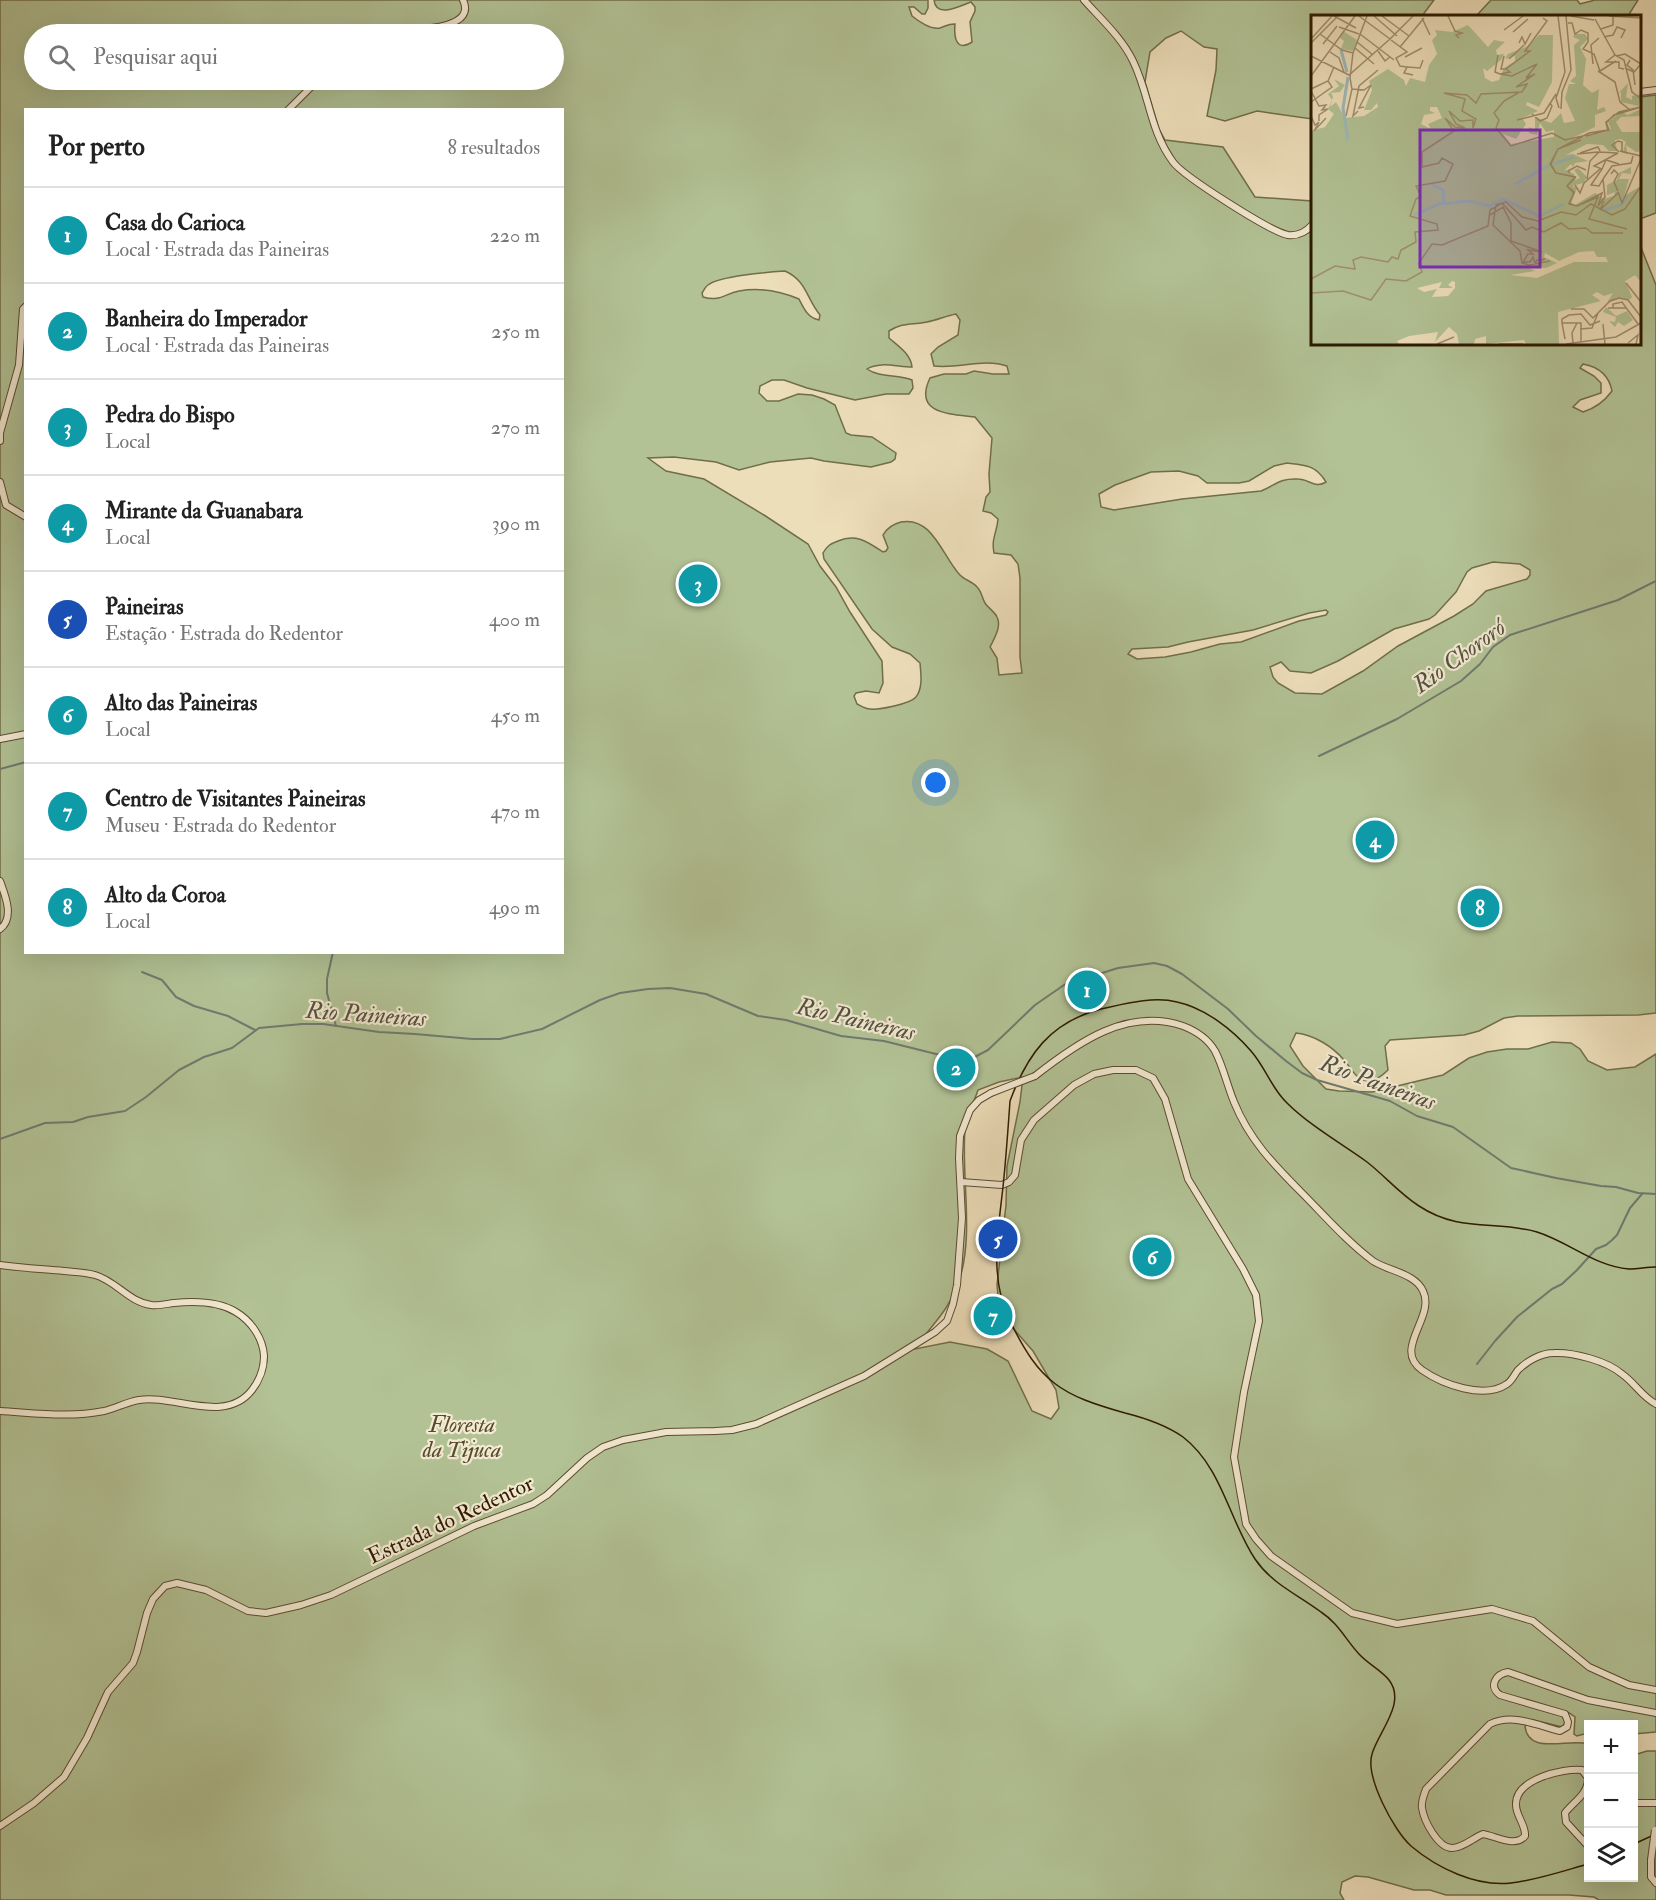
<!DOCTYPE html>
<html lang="pt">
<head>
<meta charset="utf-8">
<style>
	body { margin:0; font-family:"IM FELL Double Pica",serif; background:#f2f2f2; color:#222 }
	.controls { position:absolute; right:18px; bottom:18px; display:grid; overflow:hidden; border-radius:0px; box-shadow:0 6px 24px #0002 }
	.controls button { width:54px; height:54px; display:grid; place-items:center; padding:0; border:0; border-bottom:2px solid #e0e0e0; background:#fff; color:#222; font:30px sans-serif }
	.you { position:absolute; left:936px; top:783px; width:21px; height:21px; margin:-15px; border:4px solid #fff; border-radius:50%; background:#1a73e8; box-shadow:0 0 0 9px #1a73e833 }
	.badge { display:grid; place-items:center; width:39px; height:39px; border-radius:50%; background:#2563eb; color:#fff; font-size:20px; font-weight:700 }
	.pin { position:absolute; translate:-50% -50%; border:3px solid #fff; box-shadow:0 2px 6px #0006 }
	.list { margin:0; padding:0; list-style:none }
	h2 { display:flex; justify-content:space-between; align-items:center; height:78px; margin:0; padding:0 24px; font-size:26px }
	h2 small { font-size:20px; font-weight:400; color:#767676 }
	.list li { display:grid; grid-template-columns:39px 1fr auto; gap:18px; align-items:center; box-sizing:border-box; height:96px; padding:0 24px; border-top:2px solid #e0e0e0 }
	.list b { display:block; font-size:22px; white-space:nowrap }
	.list p { margin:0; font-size:20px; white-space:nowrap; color:#767676 }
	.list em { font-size:20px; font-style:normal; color:#767676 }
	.icon { flex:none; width:33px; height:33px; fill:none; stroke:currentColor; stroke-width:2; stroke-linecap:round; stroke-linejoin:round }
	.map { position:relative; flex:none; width:1656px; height:1900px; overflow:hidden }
	.search { position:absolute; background:#fff; box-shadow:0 6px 24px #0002; left:24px; top:24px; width:540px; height:66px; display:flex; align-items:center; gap:15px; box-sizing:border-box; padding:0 21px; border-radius:33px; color:#767676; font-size:22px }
	.panel { position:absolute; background:#fff; box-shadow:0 6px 24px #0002; left:24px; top:108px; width:540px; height:846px; border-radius:0px }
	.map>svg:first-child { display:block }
	.green { fill:#b2c295; stroke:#706e4a; stroke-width:1.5; fill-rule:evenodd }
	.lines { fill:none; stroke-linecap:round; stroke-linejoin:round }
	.stream { stroke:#707a6f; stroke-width:2 }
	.street-casing { stroke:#5d4a2e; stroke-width:8 }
	.street { stroke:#f3ead2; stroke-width:6 }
	.tram { stroke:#2d1900; stroke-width:1.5 }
	.street-bridge-casing { stroke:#5d4a2e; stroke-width:8; stroke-linecap:butt }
	.street-bridge { stroke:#f3ead2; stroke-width:6 }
	.labels { text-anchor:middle; stroke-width:4.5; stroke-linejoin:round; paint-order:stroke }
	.park-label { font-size:22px; font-style:italic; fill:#554c2d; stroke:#f3ead2 }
	.street-label { font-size:22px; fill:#2d1900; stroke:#f3ead2 }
	.water-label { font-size:24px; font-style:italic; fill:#545141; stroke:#f3ead2 }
	.inset-river { fill:none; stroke:#9cbab9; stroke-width:3 }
	.inset-road { fill:none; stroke:#a08f70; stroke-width:1.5 }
	.view { fill:#7b2cbf; fill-opacity:0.15; stroke:#7b2cbf; stroke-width:3 }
	.inset-edge { fill:none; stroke:#2d1900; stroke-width:3 }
</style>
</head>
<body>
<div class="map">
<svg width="1656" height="1900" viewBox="0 0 1656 1900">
	<rect width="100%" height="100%" fill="#eddeba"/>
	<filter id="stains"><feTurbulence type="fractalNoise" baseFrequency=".00333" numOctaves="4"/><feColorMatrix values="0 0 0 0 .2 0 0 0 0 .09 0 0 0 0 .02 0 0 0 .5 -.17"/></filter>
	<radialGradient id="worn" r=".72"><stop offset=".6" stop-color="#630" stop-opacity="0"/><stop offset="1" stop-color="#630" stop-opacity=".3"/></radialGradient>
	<g class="green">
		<path d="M0 0H928V8L925 14H922L914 7H909L912 16C918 21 931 30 940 28 946 26 948 24 955 24 954 35 955 53 972 42L970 22 975 11V7L971 2C960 6 936 19 934 0H1434L1422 16H1312V119L1257 111 1225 121 1207 116 1216 70 1217 49 1204 47 1181 31 1166 38 1150 52 1145 82 1159 129 1165 140 1223 147 1255 197 1312 201V344H1640V245L1656 285V1013L1638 1015 1518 1016 1504 1018 1479 1031 1464 1035 1390 1040 1385 1046 1388 1070C1383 1075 1376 1081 1368 1081 1356 1080 1351 1068 1344 1060 1332 1046 1314 1035 1296 1033L1290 1046 1303 1066 1326 1089 1339 1091 1372 1092 1443 1075 1469 1058 1487 1052 1507 1049H1528L1552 1042 1571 1043 1580 1049 1588 1061 1607 1070 1635 1067 1656 1054V1732L1634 1734V1724H1608L1601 1722 1588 1724V1733L1577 1736 1574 1734 1575 1717 1566 1711 1561 1714 1566 1722 1562 1727 1534 1720H1530L1525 1726C1528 1756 1569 1738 1588 1744V1878H1634V1755L1647 1751H1656V1900H1599L1594 1897 1569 1895H1446L1430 1890H1414L1368 1877 1355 1876 1342 1882 1340 1893 1344 1900H0ZM34 34H554V80H34ZM26 110H562V952H26ZM785 271C807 281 806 298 820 315L819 320C808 318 804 309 799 299 780 291 761 287 739 291 724 294 720 302 703 297L702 293C704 290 705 287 708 285 719 276 769 272 785 271ZM956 314 960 320 958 335 938 347 931 354 934 366C959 369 983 358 1007 366L1009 374H993L974 371 966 374H944L930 378C913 414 949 414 975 417L992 438 989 474 990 492 986 497 983 511 991 513 998 519C997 533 991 538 994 553L1011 555 1018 564 1020 578V657L1022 673 999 675 997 658 990 647C994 639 1002 626 997 617 995 612 988 608 985 603 982 598 982 592 977 587 972 581 964 580 959 574 942 555 932 516 901 522 893 524 887 528 883 535L888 548 886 551 883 552C868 542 856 533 838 541 830 544 827 546 823 553L824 559 872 629 892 647 910 654 920 663C921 674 923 688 916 697 910 704 879 710 870 709 865 709 861 706 857 704L854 696 856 693 866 691 879 693 883 683 882 661 850 612 836 587 820 566 808 544 764 515 704 479 666 471 648 458 674 457 716 462 739 470 770 462 811 458 824 461 871 467 891 462 895 459 896 453 872 437 851 435 846 433 835 405 824 399 812 395 798 394 779 401H767L759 393 760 386 772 380H784L807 388 855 400 886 394H909L913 388 912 380C898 374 880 378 867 369 879 361 898 367 912 367 911 354 898 346 889 338V331C903 322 912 325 927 322 937 320 946 316 956 314ZM1583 364C1599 367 1609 375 1612 391 1604 402 1596 408 1583 412L1573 407 1580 400 1601 393V383L1594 376 1580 368ZM1287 463C1305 465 1316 465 1326 482 1315 489 1309 479 1298 479 1279 478 1276 485 1261 491L1182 499 1114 510 1101 507 1099 494 1115 485 1151 472 1179 471 1198 476 1207 483H1239L1249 481 1274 466ZM1493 562 1520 564 1530 570V575L1527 579 1486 591 1473 604 1454 616 1398 646 1363 671 1322 694 1295 693 1278 683 1273 677 1270 667 1281 662 1290 671 1311 673 1338 661 1394 629 1429 619 1435 615 1456 592 1467 572 1472 568ZM1326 610 1328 612 1326 615 1299 621 1241 642 1220 644 1191 652 1165 657 1137 659 1128 654 1132 649 1168 647 1188 642 1253 630 1309 613ZM1023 1077 1020 1102 1007 1166 1006 1205 997 1285 999 1305 1004 1318 1033 1351 1056 1390 1059 1408 1051 1419 1032 1411 1008 1361 987 1349 950 1342 915 1349C931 1325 948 1312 958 1284 975 1237 961 1179 965 1129 967 1116 974 1102 978 1090L999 1082Z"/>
		<polygon points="1491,0 1577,0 1580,4 1595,0 1638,0 1628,16 1480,16 1478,14"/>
		<polygon points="1656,95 1656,213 1640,219 1640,97"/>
	</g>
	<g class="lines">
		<g class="stream">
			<polyline points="1319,756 1397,719 1461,681 1480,664 1493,647 1510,635 1618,600 1656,581"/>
			<polyline points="0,769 26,762"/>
			<polyline points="333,952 327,979 327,993 336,1026"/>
			<polyline points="142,972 162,980 176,997 194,1006 228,1016 255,1030"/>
			<polyline points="0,1139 45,1123 73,1122 88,1117 125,1111 146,1097 179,1070 204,1057 232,1048 259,1028 302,1024 323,1024 379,1032 415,1034 472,1039 500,1039 542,1029 600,1000 620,993 648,989 670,988 706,994 758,1016 786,1020 841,1036 884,1041 948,1057 969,1060 988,1050 1035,1005 1064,985 1118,968 1154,963 1167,966 1182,974 1228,1009 1256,1036 1286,1061 1302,1073 1317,1080 1390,1101 1417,1116 1453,1127 1511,1168 1556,1178 1601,1186 1616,1187 1638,1193 1656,1194"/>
			<polyline points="1477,1364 1495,1341 1517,1317 1552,1289 1562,1284 1577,1270 1596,1249 1606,1245 1612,1240 1617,1235 1630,1208 1642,1194"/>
		</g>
		<g class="street-casing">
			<g id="street">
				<path d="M1084 0C1101 19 1122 38 1133 61 1150 96 1149 129 1173 162 1183 176 1271 232 1288 235 1298 236 1306 232 1312 225"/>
				<path d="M369 34C390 28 480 36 463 0"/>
				<polyline points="1640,92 1656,90"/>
				<polyline points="288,110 318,80"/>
				<polyline points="0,441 0,433 19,365 23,309 26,306"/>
				<polyline points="0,482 6,505 26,517"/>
				<polyline points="0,739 26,734"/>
				<path d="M0 881C5 895 15 918 0 929"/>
				<path d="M1035 1076C1077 1043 1127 1007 1183 1026 1196 1031 1208 1039 1215 1051 1223 1066 1227 1085 1234 1102 1249 1139 1273 1164 1301 1192 1324 1215 1347 1242 1373 1261 1388 1271 1415 1273 1423 1291 1436 1317 1392 1349 1422 1370 1442 1384 1484 1400 1507 1384 1512 1381 1514 1375 1518 1370 1527 1361 1541 1353 1554 1353 1573 1352 1607 1361 1622 1374 1635 1383 1642 1397 1656 1404"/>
				<polyline points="961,1182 1002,1185 1009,1182 1015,1175 1021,1140 1034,1120 1074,1085 1094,1074 1113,1070 1136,1070 1153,1078 1165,1099 1188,1179 1243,1269 1256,1295 1259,1321 1244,1392 1234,1457 1246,1524 1256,1539 1271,1556 1352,1613 1397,1624 1492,1609 1533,1621 1589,1667 1629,1685 1656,1690"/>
				<path d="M0 1265C21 1268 42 1269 64 1271 74 1272 85 1272 95 1275 116 1281 129 1302 151 1305 158 1306 166 1304 174 1303 194 1301 218 1301 236 1312 251 1321 263 1338 264 1356 264 1368 259 1381 252 1390 225 1425 174 1394 139 1400 127 1402 116 1408 104 1411 70 1418 35 1413 0 1411"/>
				<polyline points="1634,1803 1656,1803"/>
				<polyline points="0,1826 34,1803 64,1777 87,1738 108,1692 133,1663 137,1652 147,1613 153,1599 165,1586 177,1583 206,1590 248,1611 266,1613 301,1605 331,1595 474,1526 533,1504 547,1495 587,1458 603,1447 623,1440 666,1432 715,1431 732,1430 756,1424 864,1376 935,1332 947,1321 953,1304 957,1285 962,1218 959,1158 960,1136 970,1110 979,1100 991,1093"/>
				<path d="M1588 1846 1566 1822 1565 1813C1574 1801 1588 1795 1588 1778L1582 1770C1563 1768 1515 1779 1516 1805 1516 1816 1526 1825 1525 1836 1515 1848 1496 1836 1483 1834 1473 1838 1463 1848 1452 1848 1438 1848 1424 1821 1422 1808 1421 1801 1424 1795 1426 1789L1490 1724C1513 1713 1536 1725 1560 1731L1567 1727 1568 1722 1565 1714 1500 1695C1488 1686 1496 1674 1508 1672L1588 1700 1656 1713"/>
				<polyline points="1651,1860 1651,1877 1656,1883"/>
			</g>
		</g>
		<use href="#street" class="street"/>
		<g class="tram">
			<polyline points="1634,1844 1656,1834"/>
			<path d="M1588 1864C1563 1871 1537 1880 1511 1883 1476 1887 1437 1868 1411 1846 1394 1831 1365 1777 1372 1754 1378 1732 1407 1703 1389 1680 1381 1670 1368 1664 1359 1654 1346 1640 1338 1623 1321 1612 1297 1594 1272 1584 1255 1559 1229 1520 1222 1467 1183 1437 1166 1425 1145 1418 1125 1413 1061 1395 1040 1383 1010 1321 989 1279 998 1232 1003 1187 1006 1158 1008 1130 1010 1101 1027 1055 1050 1022 1101 1009 1124 1004 1153 996 1177 1002 1205 1008 1233 1030 1251 1051 1266 1068 1271 1088 1287 1103 1309 1125 1342 1144 1367 1162 1385 1176 1400 1194 1419 1206 1460 1233 1495 1220 1537 1232 1569 1242 1594 1266 1629 1269 1638 1269 1647 1267 1656 1267"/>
		</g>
		<g class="street-bridge-casing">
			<g id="street-bridge">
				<polyline points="991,1093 1035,1076"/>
				<polyline points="1651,1860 1655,1830"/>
			</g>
		</g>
		<use href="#street-bridge" class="street-bridge"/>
	</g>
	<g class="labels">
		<g class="park-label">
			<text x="462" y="1432">Floresta<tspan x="462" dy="25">da Tijuca</tspan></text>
		</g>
		<g class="street-label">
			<text transform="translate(450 1519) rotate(-25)" y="8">Estrada do Redentor</text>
		</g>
		<g class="water-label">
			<text transform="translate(1459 656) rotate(-36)" y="8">Rio Chororó</text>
			<text transform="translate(366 1014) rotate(4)" y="8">Rio Paineiras</text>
			<text transform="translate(856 1019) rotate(13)" y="8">Rio Paineiras</text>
			<text transform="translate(1378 1082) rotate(20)" y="8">Rio Paineiras</text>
		</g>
	</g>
	<g transform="translate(1311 15)">
		<rect width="330" height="330" fill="#eddeba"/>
		<path d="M157 10 177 32 183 25 194 27 185 35 186 40 193 39 190 45 176 56 172 53 174 63 181 67 188 65 193 53 204 46V41L194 44 197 39 217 31 228 20H242L241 67 228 92 216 87 215 90 227 96 211 103 215 109 205 124 192 119 200 129 243 122V115L235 117 229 108 226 120 218 118V112L224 115V102L240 108 250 98 253 108 264 106 254 83 258 69H265L259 66 265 61 263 30 269 25 262 22 264 19H274L277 24 269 32 275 44 272 70 281 78 288 74 286 95 293 92 295 96 284 100V112L257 125 295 117 300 114 297 107 310 97 317 100 330 94V101L310 102 305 107 311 117H330V136L325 137 315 130 316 137H312L315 127 310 124 304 125 306 136H298L292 130 276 129 255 140 262 139 277 146 264 148 262 152 260 149 254 155 263 159 264 165 269 163 263 155 267 153 276 162 272 168 261 171 266 173 260 189 264 190 284 178 293 184 303 181 304 177 296 180V170L306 165 308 158 320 152V159L311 158 308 164H318L313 181 330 171V267L324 260 314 266 321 282 318 285 310 283 296 288 302 278 293 281 286 277 281 280 290 286 247 297 248 329H215L213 325 175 329V321L164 324 163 329H148L146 319 138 312 124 327 127 317 98 321 86 326 88 329H0V116L14 112 23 99 17 94 21 85 17 79 28 71 23 64 34 70 29 77 20 78 22 82 19 92 25 87 34 103 53 101 67 92 66 88 60 95H53L61 75 58 66 77 54 93 65 95 71 99 63 114 67 118 50 126 39 121 25 126 20 124 15 141 17ZM119 92H126L131 103 117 109 120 114 110 109 113 100 124 98 119 96ZM283 236 286 242H295L297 247H263L226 263 199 260 224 256 215 251 235 253 246 248 233 242 234 238 248 246 268 237ZM141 266 144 267V273L137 281 121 282 126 274 113 277 106 273 131 267 128 273H142L137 270ZM32 16 46 25 42 36 30 34 33 26 28 22ZM317 68 315 82 321 85V81L330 79 328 91 310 87V77L307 79ZM295 292 305 301 316 296 322 305 313 311 307 307 304 312 298 306 304 307 305 302 292 297Z" fill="#b2c295" fill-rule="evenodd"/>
		<path class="inset-river" d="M30 35 36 57M37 62 32 93 37 125M242 149 263 142M204 169 239 150M121 170 132 175 133 188M293 195 310 190 316 181M103 200 128 189 158 186 179 191 192 184 228 201 253 189"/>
		<path class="inset-road" d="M23 1 45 13M48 1 79 24M63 1 86 21M71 1 98 21M137 1 144 16 151 18 145 20 148 23M247 1 254 57 245 83 248 93M260 1 283 5M298 1 330 3M111 3 119 20M284 4 304 40 313 45 321 77 329 83M257 8H261L264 19 270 15 277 18V27L272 34 283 39 289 56 305 46M28 12 48 19M290 14 302 10V2M193 15 212 1M202 17 217 4M9 19 31 35 42 38M49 19 83 45M293 22 302 20 306 12 314 15 310 23M0 24 21 1M79 24 102 1M80 25 96 37 85 43 89 51 96 52 93 58 102 60M46 27 62 40M0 28 27 1M208 28 211 22 214 29 220 18M12 29 26 11M89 32 113 3M44 33 63 49M67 36 74 46 79 42M19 37 28 43 33 57M187 40 184 57 189 59M304 40 295 47H308V53L313 54M0 41 38 60 79 24M193 41 190 54H195M305 41 314 39 330 49M94 42 111 33M198 44 213 30M319 45 316 50 322 55 324 70M282 49 280 30 288 23M96 52 109 53 112 45M314 53 323 57 330 49M287 56 304 67 309 87 319 95M0 61 44 1M39 63 42 38 56 1M0 74 17 66 23 52M41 74 53 75 60 70 48 93 53 92M0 76 8 91 15 90 11 95 17 94 8 100V106M207 78 193 86 183 98 188 105 185 113 200 131 241 118 254 125 276 120M0 87 21 72 17 66M250 94 251 77 260 55 255 1M47 96 42 101 48 71 67 55M221 99 229 106 236 103 241 91 239 88M0 101 4 110 8 107 3 116 15 103M35 101 41 74 39 63M206 105 233 98 245 79M275 121 298 115 295 107 308 97 330 92M308 137 301 130 307 126 311 127V137M269 138 287 132 289 136M316 138 309 136 330 141M266 139 287 137M291 154 295 145 308 149M259 158 257 156 266 151 275 155M300 159 303 155 307 159 303 167 307 176M265 162 245 158 240 149 247 134 270 125M265 162 256 171 263 178 258 188 265 191M276 164 279 146 288 137 306 138M292 164 301 151 320 148 322 141M264 170 269 178 273 168 289 154M307 177 311 188 330 144M293 186 289 195 307 178M266 191 287 182 278 204 316 214M287 191 294 182 292 164 288 171 280 170 291 154 283 151 307 138M287 191 291 178 266 191 258 189 263 177 256 171 264 162 245 158 239 149 247 134 278 118 297 115 295 108 303 100 330 92M179 200 192 192 200 208V226L231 237 217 235 222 239H217L212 247H219L222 242 224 248 226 245 234 244 229 246 228 250 232 247M239 246 218 250 211 248 209 236 182 210 185 190 195 187 211 202 227 206 250 197 265 200 280 189 301 200 314 194 330 171M0 264 24 251 44 254 42 245 50 242 77 247 81 242 87 244 90 235 105 227 104 217 127 215 126 209 99 201 105 184 110 181 105 171 134 166 142 149 131 143 128 148 111 152V137L143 116 134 103 144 112 154 113 145 109 138 96 149 106 162 105V113L165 104 151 96 154 84 133 78 156 80 165 88 170 79 211 77 216 69 205 72 224 59 215 63 226 49 201 61 189 59 199 57 195 54 219 36H214L236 6 232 3M315 268 330 287M0 278 32 276 60 285 75 264 95 266 111 257 108 248 121 229 131 230 177 211 179 195 191 188 215 215 221 212 233 217 250 208 258 214 275 213 281 218H312M297 293H316M302 293V289L311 287 327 309M260 294H273L282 303 299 286 308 283 317 285 330 302M251 308V304L258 300 270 299 279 310 289 306M266 308H270V327M292 309 294 329M269 314 281 313 287 298M254 324 251 308H266M262 328 261 318 266 308M317 328 327 320 325 329M126 329 143 322M188 329H212M255 329 305 322 330 308"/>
		<path class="view" d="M109 115H229V252H109Z"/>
		<rect width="330" height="330" class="inset-edge"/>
	</g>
	<rect width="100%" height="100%" filter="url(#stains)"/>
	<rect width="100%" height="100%" fill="url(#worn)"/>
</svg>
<div class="controls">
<button>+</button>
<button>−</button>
<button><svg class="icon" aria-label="layers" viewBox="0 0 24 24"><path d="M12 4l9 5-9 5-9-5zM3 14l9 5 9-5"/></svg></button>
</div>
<div class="you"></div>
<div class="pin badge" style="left:1087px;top:990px;background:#0f9aa8">1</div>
<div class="pin badge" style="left:956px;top:1068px;background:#0f9aa8">2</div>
<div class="pin badge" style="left:698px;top:584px;background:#0f9aa8">3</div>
<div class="pin badge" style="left:1375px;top:840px;background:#0f9aa8">4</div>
<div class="pin badge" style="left:998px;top:1239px;background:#1a4fb4">5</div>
<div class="pin badge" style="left:1152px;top:1257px;background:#0f9aa8">6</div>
<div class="pin badge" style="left:993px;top:1316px;background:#0f9aa8">7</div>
<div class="pin badge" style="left:1480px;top:908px;background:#0f9aa8">8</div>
<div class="search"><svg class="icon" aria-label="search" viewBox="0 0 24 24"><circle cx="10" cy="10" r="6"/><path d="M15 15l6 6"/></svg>Pesquisar aqui</div>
<section class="panel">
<h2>Por perto<small>8 resultados</small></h2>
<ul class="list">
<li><span class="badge" style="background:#0f9aa8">1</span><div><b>Casa do Carioca</b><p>Local · Estrada das Paineiras</p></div><em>220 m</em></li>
<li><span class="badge" style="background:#0f9aa8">2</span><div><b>Banheira do Imperador</b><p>Local · Estrada das Paineiras</p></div><em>250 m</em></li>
<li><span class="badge" style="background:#0f9aa8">3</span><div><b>Pedra do Bispo</b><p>Local</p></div><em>270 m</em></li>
<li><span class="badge" style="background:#0f9aa8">4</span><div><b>Mirante da Guanabara</b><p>Local</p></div><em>390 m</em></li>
<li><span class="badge" style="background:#1a4fb4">5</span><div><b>Paineiras</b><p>Estação · Estrada do Redentor</p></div><em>400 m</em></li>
<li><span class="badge" style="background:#0f9aa8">6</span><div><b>Alto das Paineiras</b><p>Local</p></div><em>450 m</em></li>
<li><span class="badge" style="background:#0f9aa8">7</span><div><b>Centro de Visitantes Paineiras</b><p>Museu · Estrada do Redentor</p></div><em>470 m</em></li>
<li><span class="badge" style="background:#0f9aa8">8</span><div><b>Alto da Coroa</b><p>Local</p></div><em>490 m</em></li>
</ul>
</section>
</div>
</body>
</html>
